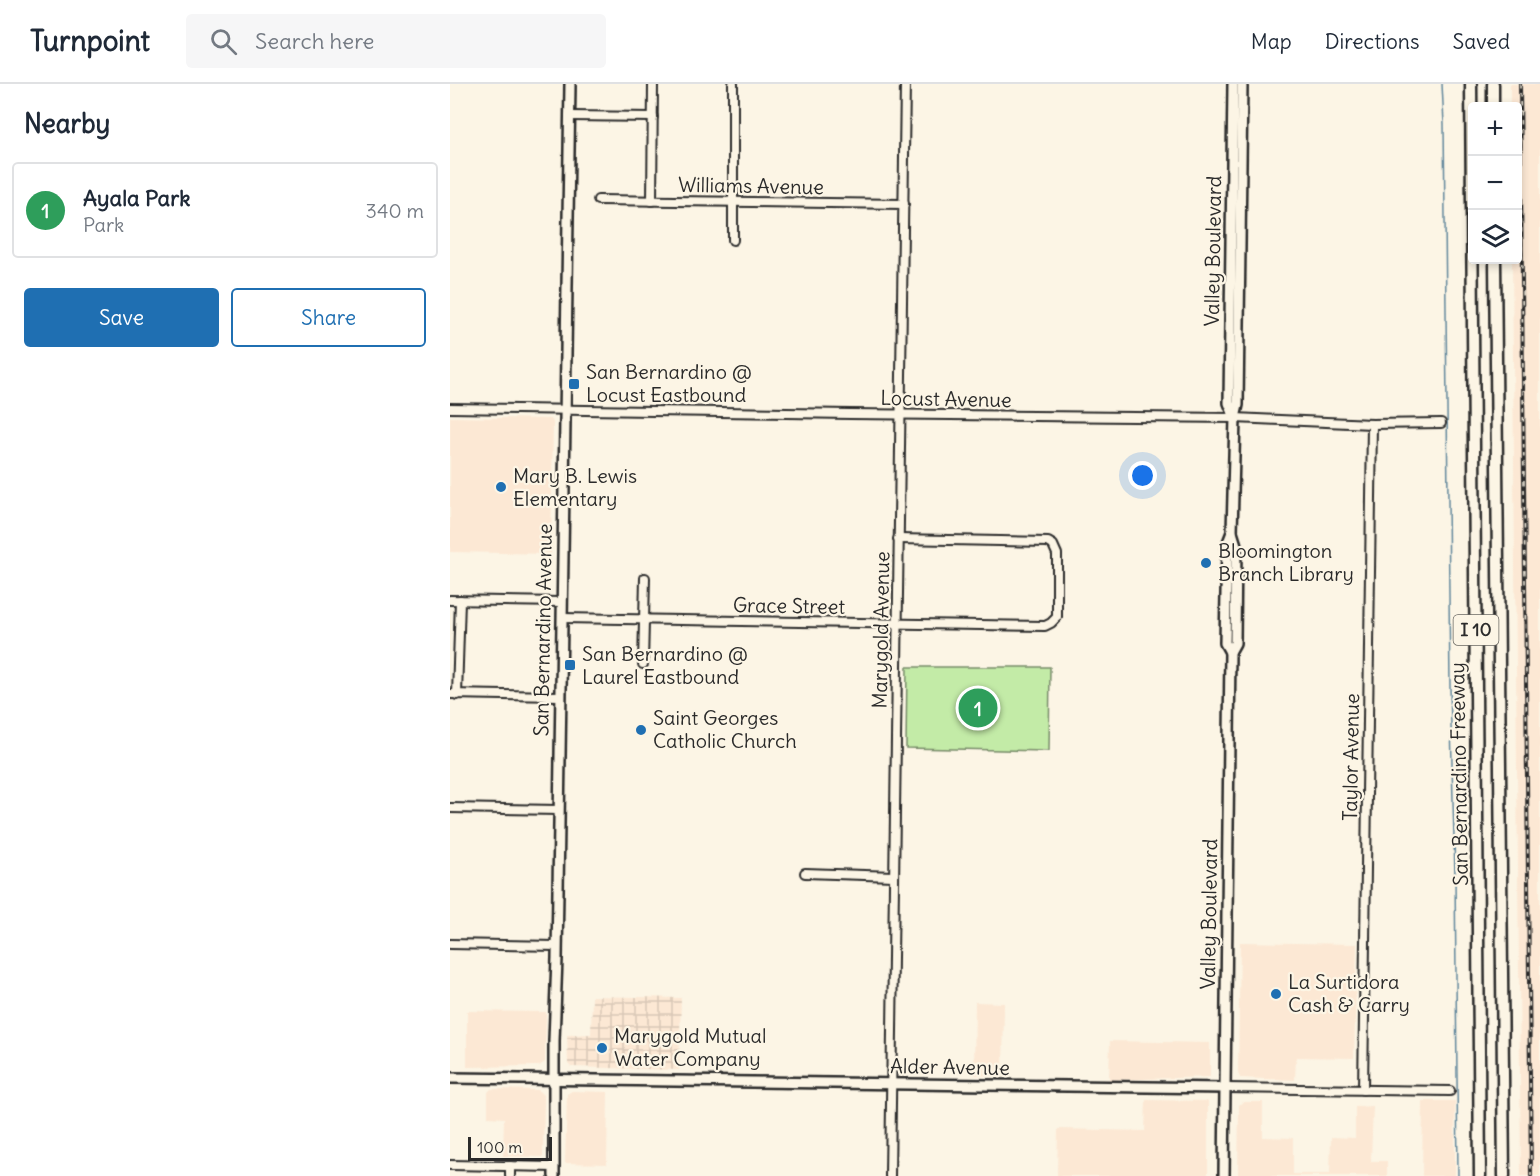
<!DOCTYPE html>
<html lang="en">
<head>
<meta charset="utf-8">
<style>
	body { margin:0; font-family:Delius,sans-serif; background:#f6f6f7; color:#1f2937 }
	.controls { position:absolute; right:18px; top:18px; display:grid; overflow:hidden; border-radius:6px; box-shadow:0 3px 9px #0003 }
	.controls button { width:54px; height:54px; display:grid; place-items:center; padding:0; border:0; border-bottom:2px solid #e0e1e3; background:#fff; color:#1f2937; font:30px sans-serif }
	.scale { position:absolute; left:18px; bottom:15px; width:84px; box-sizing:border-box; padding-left:6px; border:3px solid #2b2b2b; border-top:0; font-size:16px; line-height:21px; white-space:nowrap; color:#2b2b2b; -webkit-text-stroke:4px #fcf5e5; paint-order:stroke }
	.you { position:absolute; left:693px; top:392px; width:21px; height:21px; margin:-15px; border:4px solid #fff; border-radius:50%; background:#1a73e8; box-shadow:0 0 0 9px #1a73e833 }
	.badge { display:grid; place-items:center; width:39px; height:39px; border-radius:50%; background:#1f6fb2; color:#fff; font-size:20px; font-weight:700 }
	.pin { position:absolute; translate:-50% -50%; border:3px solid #fff; box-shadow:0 2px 6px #0006 }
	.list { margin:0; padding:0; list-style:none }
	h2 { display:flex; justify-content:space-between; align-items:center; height:78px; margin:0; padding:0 24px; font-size:26px }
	h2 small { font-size:20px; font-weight:400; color:#747a83 }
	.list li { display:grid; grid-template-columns:39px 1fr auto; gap:18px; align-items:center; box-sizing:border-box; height:96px; margin:0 12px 12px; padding:0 12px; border:2px solid #e0e1e3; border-radius:6px }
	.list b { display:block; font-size:22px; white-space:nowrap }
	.list p { margin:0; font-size:20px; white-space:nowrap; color:#747a83 }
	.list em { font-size:20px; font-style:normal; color:#747a83 }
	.actions { display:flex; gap:12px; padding:18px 24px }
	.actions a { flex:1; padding:14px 0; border:2px solid #1f6fb2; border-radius:6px; text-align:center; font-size:21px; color:#1f6fb2 }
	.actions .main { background:#1f6fb2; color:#fff }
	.icon { flex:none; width:33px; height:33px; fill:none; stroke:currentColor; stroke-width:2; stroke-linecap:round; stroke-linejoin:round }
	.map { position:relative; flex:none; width:1090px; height:1092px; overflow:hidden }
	header { display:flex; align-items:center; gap:36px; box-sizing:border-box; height:84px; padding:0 30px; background:#fff; border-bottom:2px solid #e0e1e3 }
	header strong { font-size:28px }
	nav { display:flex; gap:33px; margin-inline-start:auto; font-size:21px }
	.search { width:420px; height:54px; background:#f6f6f7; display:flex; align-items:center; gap:15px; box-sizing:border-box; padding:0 21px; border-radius:6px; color:#747a83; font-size:22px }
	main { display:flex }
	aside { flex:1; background:#fff }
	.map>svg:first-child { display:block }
	.built { fill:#fce8d4 }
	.industrial { fill:url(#industrial-grid) }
	.park { fill:#c3eba7; stroke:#778b69; stroke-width:1.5 }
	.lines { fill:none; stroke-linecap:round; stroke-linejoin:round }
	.stream { stroke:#62879c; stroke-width:1.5 }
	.minor-casing { stroke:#2b2b2b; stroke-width:12 }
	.major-casing { stroke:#2b2b2b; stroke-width:14 }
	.highway-casing { stroke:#2b2b2b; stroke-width:15 }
	.minor { stroke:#fcf5e5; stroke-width:8 }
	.major { stroke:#fcf5e5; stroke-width:9 }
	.highway { stroke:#fcf5e5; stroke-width:10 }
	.rail-casing { stroke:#2b2b2b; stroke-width:4 }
	.rail { stroke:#fcf5e5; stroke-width:1.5; stroke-dasharray:4.5; stroke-linecap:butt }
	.poi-dot { fill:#1f6fb2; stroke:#fcf5e5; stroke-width:2 }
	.labels { text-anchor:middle; stroke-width:4.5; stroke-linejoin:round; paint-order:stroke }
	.shield { fill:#fcf5e5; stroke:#6a6863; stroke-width:1.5 }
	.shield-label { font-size:18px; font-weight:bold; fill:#2b2b2b }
	.street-label { font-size:20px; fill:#2b2b2b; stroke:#fcf5e5 }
	.poi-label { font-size:20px; fill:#2b2b2b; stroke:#fcf5e5; text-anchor:start }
</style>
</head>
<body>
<header>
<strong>Turnpoint</strong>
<div class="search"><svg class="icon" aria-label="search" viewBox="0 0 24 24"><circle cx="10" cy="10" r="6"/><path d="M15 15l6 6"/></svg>Search here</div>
<nav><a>Map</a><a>Directions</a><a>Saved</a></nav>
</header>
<main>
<aside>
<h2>Nearby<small></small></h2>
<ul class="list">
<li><span class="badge" style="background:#2e9e5b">1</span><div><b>Ayala Park</b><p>Park</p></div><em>340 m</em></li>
</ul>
<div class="actions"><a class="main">Save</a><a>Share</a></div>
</aside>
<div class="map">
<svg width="1090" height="1092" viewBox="0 0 1090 1092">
	<defs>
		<pattern id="industrial-grid" width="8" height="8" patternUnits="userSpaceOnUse" patternTransform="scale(1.5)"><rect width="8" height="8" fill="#fce8d4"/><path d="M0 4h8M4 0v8" fill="none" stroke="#d8c7b6"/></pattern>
	</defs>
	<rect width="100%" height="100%" fill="#fcf5e5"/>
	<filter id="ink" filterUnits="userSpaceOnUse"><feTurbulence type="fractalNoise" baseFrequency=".0167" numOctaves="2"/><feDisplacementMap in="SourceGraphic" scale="12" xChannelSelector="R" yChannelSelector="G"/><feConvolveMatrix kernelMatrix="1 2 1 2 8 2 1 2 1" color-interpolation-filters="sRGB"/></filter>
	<g filter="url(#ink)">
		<g class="built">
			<polygon points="1060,0 1090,0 1090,1092 1071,1092 1062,176 1068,176 1068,22 1060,22"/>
			<polygon points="0,333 101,335 103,338 101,470 0,468"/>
			<polygon points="790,858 907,860 904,974 846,973 845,996 790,994 788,989"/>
			<polygon points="525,918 554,919 553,992 524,991"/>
			<polygon points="17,927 96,928 95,978 89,982 17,983"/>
			<polygon points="660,957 760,959 760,993 659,996"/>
			<polygon points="41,1005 88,1006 94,1012 93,1073 53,1072 54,1034 38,1033 38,1008"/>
			<polygon points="122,1007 158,1008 157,1080 115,1079 117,1010"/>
			<polygon points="696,1016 758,1017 758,1092 607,1092 608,1045 695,1047"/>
			<polygon points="973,1017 1005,1017 1005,1092 972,1092"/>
			<polygon points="793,1018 813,1018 813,1053 843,1054 843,1090 880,1090 881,1053 905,1054 905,1023 923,1022 921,1077 937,1077 937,1092 788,1092 789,1021"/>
		</g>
		<polygon class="industrial" points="142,912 231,914 229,986 121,983 118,980 117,951 141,950"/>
		<polygon class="park" points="457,583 600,583 599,667 456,664"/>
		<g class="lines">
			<polyline class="stream" points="992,0 994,40 1000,603 1005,792 1008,1092"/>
			<g class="minor-casing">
				<g id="minor">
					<polyline points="119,32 203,33"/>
					<polyline points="148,116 454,120"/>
					<polyline points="202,117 203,0"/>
					<polyline points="283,156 283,0"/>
					<polyline points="0,324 400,330 785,334 922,340 991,339"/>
					<polyline points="0,516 112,518"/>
					<polyline points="112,534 595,542 601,539 607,533 607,470 603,461 598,458 448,455"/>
					<polyline points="193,580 195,494"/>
					<polyline points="0,610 111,612"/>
					<polyline points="7,611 10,516"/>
					<polyline points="0,724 109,726"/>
					<polyline points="355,789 444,792"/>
					<polyline points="0,860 107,862"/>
					<polyline points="776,1004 1000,1007"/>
					<polyline points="913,1006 922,340"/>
					<polyline points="0,1081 104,1083"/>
					<polyline points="60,1092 60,1082"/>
					<polyline points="440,1092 455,0"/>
				</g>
			</g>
			<g class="major-casing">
				<g id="major">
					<polyline points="783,0 779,319 785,334"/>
					<polyline points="780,568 775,559 777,461 782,448"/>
					<polyline points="0,994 776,1004"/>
					<polyline points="104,1092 104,957 107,874 120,0"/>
					<polyline points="774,1092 780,568 785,559 786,461 782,448 785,334 788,321 792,0"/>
				</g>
			</g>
			<g class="highway-casing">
				<g id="highway">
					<polyline points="1021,0 1030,1092"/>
					<polyline points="1043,0 1043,22"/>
					<polyline points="1045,176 1054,1092"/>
				</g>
			</g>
			<use href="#minor" class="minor"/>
			<use href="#major" class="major"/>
			<use href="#highway" class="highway"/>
			<g class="rail-casing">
				<polyline id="rail" points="1070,0 1081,1092"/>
			</g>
			<use href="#rail" class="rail"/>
		</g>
	</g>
	<g class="poi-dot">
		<rect x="118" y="294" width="12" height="12" rx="3"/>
		<circle cx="51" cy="403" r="6"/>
		<circle cx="756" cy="479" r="6"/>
		<rect x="114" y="575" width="12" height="12" rx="3"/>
		<circle cx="191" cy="646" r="6"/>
		<circle cx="826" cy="910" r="6"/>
		<circle cx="152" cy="964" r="6"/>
	</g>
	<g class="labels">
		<rect class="shield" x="1003.5" y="531" width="45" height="30" rx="4.5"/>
		<g class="shield-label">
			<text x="1026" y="552">I 10</text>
		</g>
		<g class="street-label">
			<text transform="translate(301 102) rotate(1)" y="7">Williams Avenue</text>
			<text transform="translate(763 167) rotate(-89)" y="7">Valley Boulevard</text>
			<text transform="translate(496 315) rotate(1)" y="7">Locust Avenue</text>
			<text transform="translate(339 522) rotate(1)" y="7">Grace Street</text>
			<text transform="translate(93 546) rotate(-89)" y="7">San Bernardino Avenue</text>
			<text transform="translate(431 546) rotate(-89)" y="7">Marygold Avenue</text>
			<text transform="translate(901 673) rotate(-89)" y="7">Taylor Avenue</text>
			<text transform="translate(1009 690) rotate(-91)" y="7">San Bernardino Freeway</text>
			<text transform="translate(759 830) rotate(-89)" y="7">Valley Boulevard</text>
			<text transform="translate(500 983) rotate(1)" y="7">Alder Avenue</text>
		</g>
		<g class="poi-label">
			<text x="136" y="295">San Bernardino @<tspan x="136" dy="23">Locust Eastbound</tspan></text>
			<text x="63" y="399">Mary B. Lewis<tspan x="63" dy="23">Elementary</tspan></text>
			<text x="768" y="474">Bloomington<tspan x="768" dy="23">Branch Library</tspan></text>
			<text x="132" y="577">San Bernardino @<tspan x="132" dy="23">Laurel Eastbound</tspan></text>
			<text x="203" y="641">Saint Georges<tspan x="203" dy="23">Catholic Church</tspan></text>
			<text x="838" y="905">La Surtidora<tspan x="838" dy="23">Cash &amp; Carry</tspan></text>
			<text x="164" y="959">Marygold Mutual<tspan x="164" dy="23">Water Company</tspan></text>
		</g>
	</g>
</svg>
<div class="controls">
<button>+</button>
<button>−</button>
<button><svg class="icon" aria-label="layers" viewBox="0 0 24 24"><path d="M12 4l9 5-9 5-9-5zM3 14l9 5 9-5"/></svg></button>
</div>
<div class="scale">100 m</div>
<div class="you"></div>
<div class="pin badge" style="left:528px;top:624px;background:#2e9e5b">1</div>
</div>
</main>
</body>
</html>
